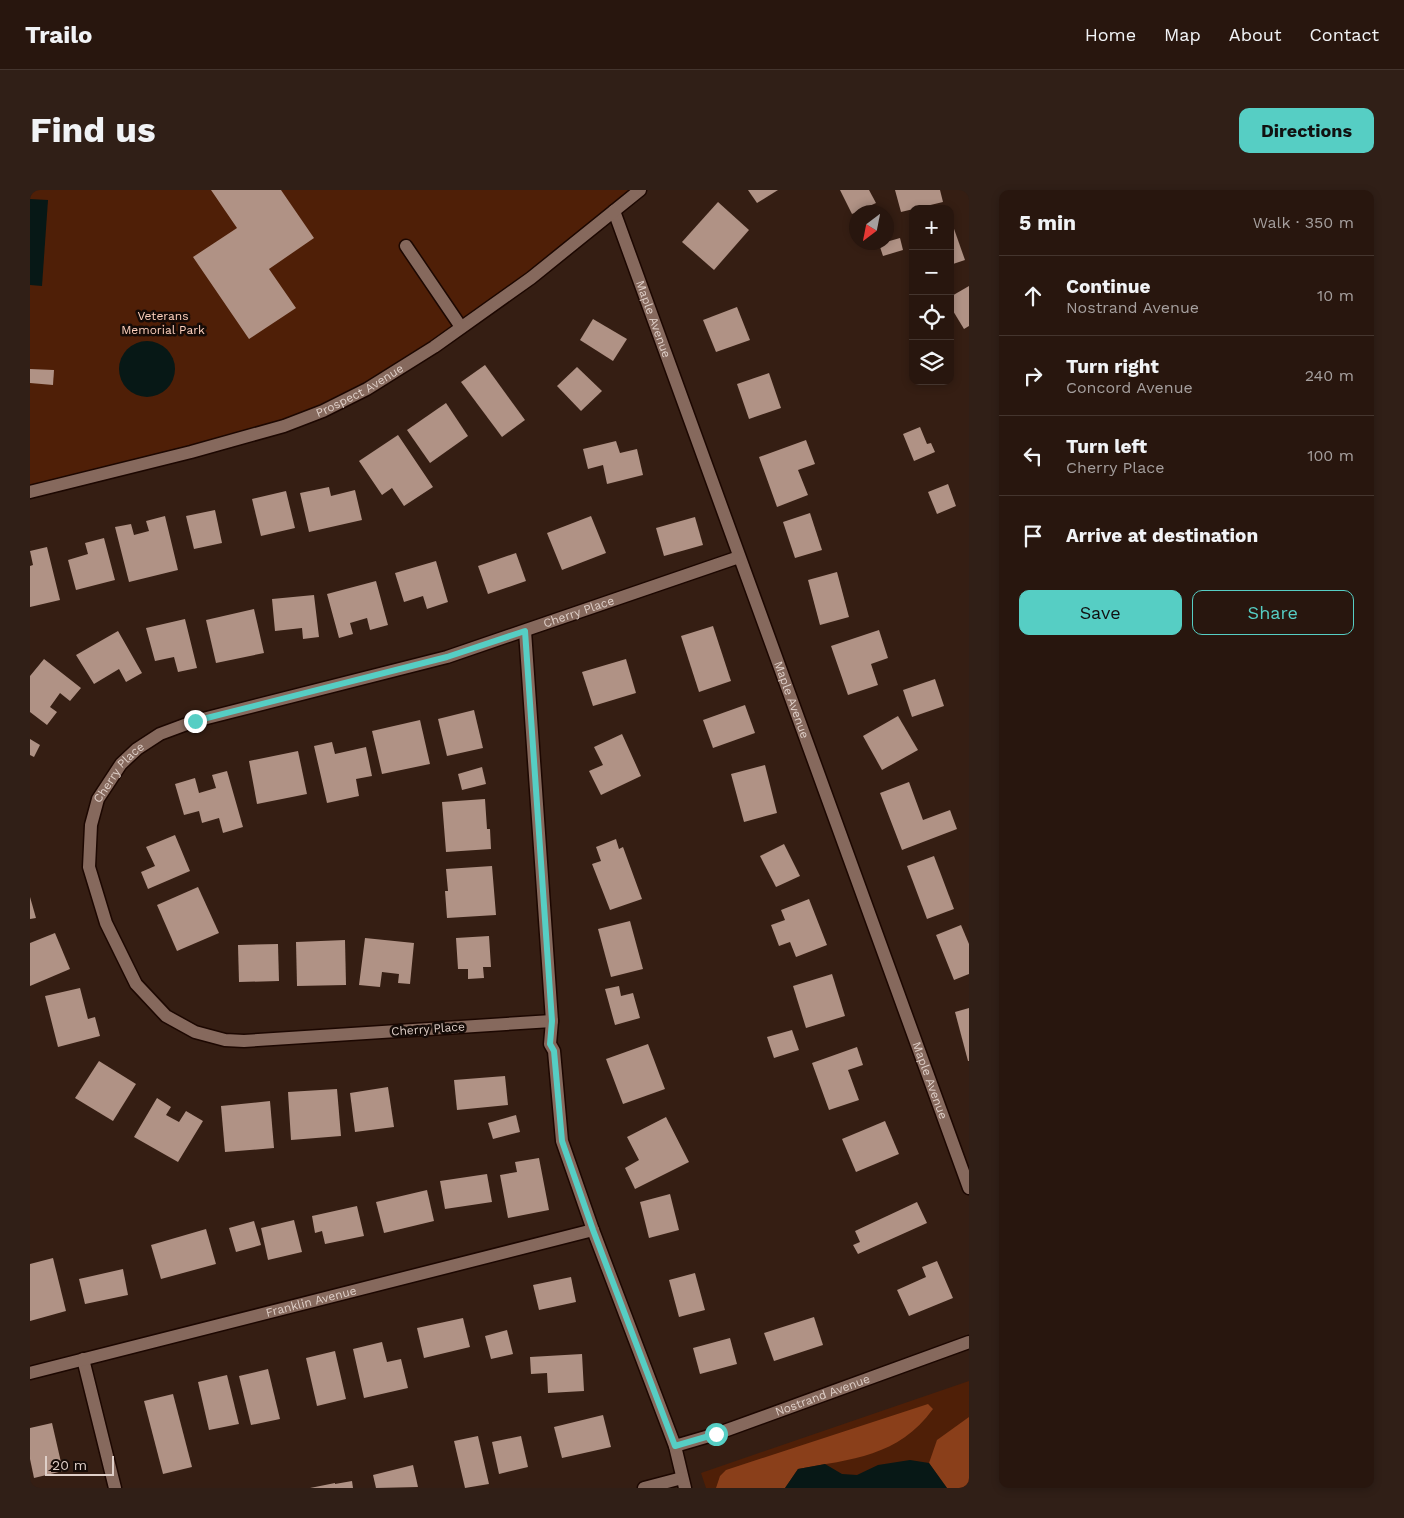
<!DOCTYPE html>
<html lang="en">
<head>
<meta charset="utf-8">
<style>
	body { margin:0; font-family:"Work Sans",sans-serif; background:#301f17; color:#f1f3f6 }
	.controls { position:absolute; right:15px; top:15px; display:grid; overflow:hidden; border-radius:10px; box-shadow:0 2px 8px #0003 }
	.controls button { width:45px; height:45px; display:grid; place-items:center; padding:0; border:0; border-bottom:1px solid #44352e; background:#28160e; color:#f1f3f6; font:25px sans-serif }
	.compass { position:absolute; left:819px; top:15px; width:45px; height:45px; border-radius:50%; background:#28160e; box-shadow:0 2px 8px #0003; rotate:212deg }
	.scale { position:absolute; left:15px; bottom:12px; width:69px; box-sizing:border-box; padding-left:5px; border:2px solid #dfcfc8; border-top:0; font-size:14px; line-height:18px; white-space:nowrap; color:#dfcfc8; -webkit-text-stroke:4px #150b07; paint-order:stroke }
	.stop { position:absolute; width:15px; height:15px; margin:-11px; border:4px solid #56cec4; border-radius:50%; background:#fff }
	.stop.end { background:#56cec4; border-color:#fff; box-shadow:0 1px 5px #0008 }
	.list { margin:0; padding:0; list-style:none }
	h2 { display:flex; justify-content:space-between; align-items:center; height:65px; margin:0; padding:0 20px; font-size:21px }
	h2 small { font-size:16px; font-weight:400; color:#a59f9e }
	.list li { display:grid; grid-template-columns:32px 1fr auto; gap:15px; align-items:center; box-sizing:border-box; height:80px; padding:0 20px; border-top:1px solid #44352e }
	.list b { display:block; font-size:19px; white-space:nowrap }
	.list p { margin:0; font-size:16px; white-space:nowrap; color:#a59f9e }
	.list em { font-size:16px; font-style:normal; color:#a59f9e }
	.actions { display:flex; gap:10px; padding:15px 20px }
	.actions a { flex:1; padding:11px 0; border:1px solid #56cec4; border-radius:10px; text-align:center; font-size:18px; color:#56cec4 }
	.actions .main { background:#56cec4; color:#111 }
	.icon { flex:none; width:28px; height:28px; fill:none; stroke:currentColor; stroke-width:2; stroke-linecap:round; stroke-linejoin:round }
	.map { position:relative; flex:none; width:939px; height:1298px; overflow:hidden; border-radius:10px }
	header { display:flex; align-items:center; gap:30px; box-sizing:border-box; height:70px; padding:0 25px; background:#28160e; border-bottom:1px solid #44352e }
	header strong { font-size:24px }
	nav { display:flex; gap:28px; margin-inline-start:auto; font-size:18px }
	.intro { display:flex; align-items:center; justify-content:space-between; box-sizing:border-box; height:120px; padding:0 30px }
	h1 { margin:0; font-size:35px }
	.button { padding:12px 22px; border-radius:10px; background:#56cec4; color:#111; font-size:18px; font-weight:700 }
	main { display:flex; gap:30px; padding:0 30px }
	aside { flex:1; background:#28160e; border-radius:10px; box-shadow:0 2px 8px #0003 }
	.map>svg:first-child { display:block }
	.green { fill:#4f1f07 }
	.forest { fill:#8a3f1a }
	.water { fill:#071816 }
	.building { fill:#b09285 }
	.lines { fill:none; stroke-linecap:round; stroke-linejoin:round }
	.service-casing { stroke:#1c0701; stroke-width:15 }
	.minor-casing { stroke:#1c0701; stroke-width:15 }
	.tertiary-casing { stroke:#1c0701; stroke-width:15 }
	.service { stroke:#86695d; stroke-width:12 }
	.minor { stroke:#86695d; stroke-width:12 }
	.tertiary { stroke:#86695d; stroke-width:12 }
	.route { stroke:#56cec4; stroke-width:6 }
	.labels { text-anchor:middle; stroke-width:5; stroke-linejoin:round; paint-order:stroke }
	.park-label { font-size:12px; fill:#ffd2be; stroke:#150b07 }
	.street-label { font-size:12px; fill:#dfcfc8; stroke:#150b07 }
</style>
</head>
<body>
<header>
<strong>Trailo</strong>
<nav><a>Home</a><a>Map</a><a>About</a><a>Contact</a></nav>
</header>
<div class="intro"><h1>Find us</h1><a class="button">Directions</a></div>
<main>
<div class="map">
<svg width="939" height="1298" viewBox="0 0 939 1298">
	<rect width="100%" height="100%" fill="#351e13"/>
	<g class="green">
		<polygon points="0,0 610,0 501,88 293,221 0,302"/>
		<polygon points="939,1191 939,1298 676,1298 671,1283"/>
	</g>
	<g class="forest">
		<path d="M898 1214 903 1219C868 1267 822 1269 768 1279L755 1298H686L690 1286 696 1280Z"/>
		<polygon points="939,1227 939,1298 917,1298 899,1273 907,1250"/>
	</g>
	<g class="water">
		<polygon points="0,9 18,10 12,96 0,95"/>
		<circle cx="117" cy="179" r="28"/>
		<polygon points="880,1270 899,1273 917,1298 755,1298 768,1279 795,1274 812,1284 827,1285 848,1275"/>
	</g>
	<g class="building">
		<polygon points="181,0 251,0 284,48 239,79 266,118 219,149 163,67 207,38"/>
		<polygon points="718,0 748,0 727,13"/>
		<polygon points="810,0 839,0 846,13 822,24"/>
		<polygon points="865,0 910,0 913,12 871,22"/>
		<polygon points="688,12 719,40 684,80 652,52"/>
		<polygon points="923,36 935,70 920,75 920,37"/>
		<polygon points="870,48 873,60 853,66 849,54"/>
		<polygon points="939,96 939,136 934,139 920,116 920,107"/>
		<polygon points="707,117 720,150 686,162 673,130"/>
		<polygon points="563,129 597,149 583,171 550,150"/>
		<polygon points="455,175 495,230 472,247 431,192"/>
		<polygon points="547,177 572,201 551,221 527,196"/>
		<polygon points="0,179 24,180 23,195 0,193"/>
		<polygon points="739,183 751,218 719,229 707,194"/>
		<polygon points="416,213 438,246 400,273 377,240"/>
		<polygon points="890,237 897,254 901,253 905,262 884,271 873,244"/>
		<polygon points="368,245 403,297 374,316 362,298 352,305 329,271"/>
		<polygon points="776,250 785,274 768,280 778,305 747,317 729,267"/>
		<polygon points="586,251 590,263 607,259 613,285 577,294 573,275 558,279 553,259"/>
		<polygon points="918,294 926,316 907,324 898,302"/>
		<polygon points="299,297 301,306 325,300 332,330 279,342 270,303"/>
		<polygon points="256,301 265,338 231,346 222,309"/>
		<polygon points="185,320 192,353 164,359 156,326"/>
		<polygon points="780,323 792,360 765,368 753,332"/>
		<polygon points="135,326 148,380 99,392 85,337 101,334 104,345 119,341 116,331"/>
		<polygon points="561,326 576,363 532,380 517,343"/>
		<polygon points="665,327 673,355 634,366 626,338"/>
		<polygon points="74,348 85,390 46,400 38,370 58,364 55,353"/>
		<polygon points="17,357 30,410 0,417 0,376 3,375 0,361"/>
		<polygon points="486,363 496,391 458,404 448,376"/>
		<polygon points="406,371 418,412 397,419 393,406 374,412 365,383"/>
		<polygon points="807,382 819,427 790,435 778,390"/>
		<polygon points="346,391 358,435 340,440 337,428 320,433 323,444 309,448 297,404"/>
		<polygon points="284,405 289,447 273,449 272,438 245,441 242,409"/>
		<polygon points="224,419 234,463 186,473 176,430"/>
		<polygon points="155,429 167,478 148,482 144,467 125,471 116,438"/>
		<polygon points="683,436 701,491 669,502 651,446"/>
		<polygon points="849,440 858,468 841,474 848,495 818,505 801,456"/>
		<polygon points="88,441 112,483 96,492 89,479 64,494 46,465"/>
		<polygon points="14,469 51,498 40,511 30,503 20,517 27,522 17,535 0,522 0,486"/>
		<polygon points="596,469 606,503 563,516 552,482"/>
		<polygon points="905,489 914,516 882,527 873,500"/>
		<polygon points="715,515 725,543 683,558 673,530"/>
		<polygon points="444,520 453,558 417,566 408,529"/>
		<polygon points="868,526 888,560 852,580 833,546"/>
		<polygon points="390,530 400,574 352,584 342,541"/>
		<polygon points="592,544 611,586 571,605 559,581 573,575 564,557"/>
		<polygon points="0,549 10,555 4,567 0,565"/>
		<polygon points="302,552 305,564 336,557 342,586 326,589 329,606 297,613 284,556"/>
		<polygon points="268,561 277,604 227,614 219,571"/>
		<polygon points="735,575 747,623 714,632 701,584"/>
		<polygon points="452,577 456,594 432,600 428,584"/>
		<polygon points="197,581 213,637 193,643 189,628 172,633 169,621 154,625 145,594 165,588 169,603 186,598 182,585"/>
		<polygon points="879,592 893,630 920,620 927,639 872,660 850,603"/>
		<polygon points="455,609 457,639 460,639 461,659 416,662 412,612"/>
		<polygon points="145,645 160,681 118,699 111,682 125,676 116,657"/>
		<polygon points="586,649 589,659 593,657 612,709 580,720 562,674 571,671 566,657"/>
		<polygon points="754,654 770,686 746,697 730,666"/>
		<polygon points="904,666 924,719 897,729 877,676"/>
		<polygon points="462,676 466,725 417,728 415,701 418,701 416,679"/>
		<polygon points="168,697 189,743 147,761 127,715"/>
		<polygon points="0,707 6,728 0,729"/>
		<polygon points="779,709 797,755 766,767 760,752 749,756 741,735 755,730 751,720"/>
		<polygon points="600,731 613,779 581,787 568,739"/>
		<polygon points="931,735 939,754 939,784 924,790 906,745"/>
		<polygon points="25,743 40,779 0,796 0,753"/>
		<polygon points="459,746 461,777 453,777 454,788 438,789 438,779 428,779 426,748"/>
		<polygon points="335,748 384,753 380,794 368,793 369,784 352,782 350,797 329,795"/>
		<polygon points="315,750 316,795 267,796 266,752"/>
		<polygon points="248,754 249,791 209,792 208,755"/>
		<polygon points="802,784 815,826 776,838 763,796"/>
		<polygon points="589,796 591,806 603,803 610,828 585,835 575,799"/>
		<polygon points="50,798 58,829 65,827 70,846 28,857 15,806"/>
		<polygon points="939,818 939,871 938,871 925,822"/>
		<polygon points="762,840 769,860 744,868 737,847"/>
		<polygon points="618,854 635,899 593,914 576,869"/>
		<polygon points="827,857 833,875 818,880 829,910 799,920 782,873"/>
		<polygon points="69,871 106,894 83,931 45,908"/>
		<polygon points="475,886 478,915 427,920 424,890"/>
		<polygon points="358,897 364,937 325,942 320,903"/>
		<polygon points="307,899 311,946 261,950 258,902"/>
		<polygon points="127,908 141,917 136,925 149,932 156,921 173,931 148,972 104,947"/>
		<polygon points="240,911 244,958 195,962 191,916"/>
		<polygon points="486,925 490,942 463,949 458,933"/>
		<polygon points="636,927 659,972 605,999 595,978 609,970 597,947"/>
		<polygon points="855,931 869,964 826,982 812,949"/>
		<polygon points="509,968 519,1020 478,1028 470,985 487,982 485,972"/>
		<polygon points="457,984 462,1012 415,1019 410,991"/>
		<polygon points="397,1000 404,1031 354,1043 346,1012"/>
		<polygon points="640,1004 649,1040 619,1048 610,1012"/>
		<polygon points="887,1012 897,1033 828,1064 823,1055 830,1052 825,1041"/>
		<polygon points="327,1016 334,1046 295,1054 292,1041 285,1043 282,1026"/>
		<polygon points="264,1030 272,1062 238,1070 231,1038"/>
		<polygon points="224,1031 231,1055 206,1062 199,1038"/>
		<polygon points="176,1039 186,1074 131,1089 121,1055"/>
		<polygon points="23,1068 36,1121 0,1131 0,1074"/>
		<polygon points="907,1071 923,1108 879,1126 867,1100 896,1087 892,1077"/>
		<polygon points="93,1079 98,1105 55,1114 49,1089"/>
		<polygon points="665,1083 675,1120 649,1127 639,1090"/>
		<polygon points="541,1087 546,1112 509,1120 503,1095"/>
		<polygon points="784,1127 793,1155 744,1171 734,1143"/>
		<polygon points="433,1128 440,1157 394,1168 387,1138"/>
		<polygon points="477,1140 483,1164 461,1169 455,1146"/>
		<polygon points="700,1148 707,1174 670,1184 663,1158"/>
		<polygon points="352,1152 357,1172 371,1169 378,1198 334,1208 323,1159"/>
		<polygon points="305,1161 316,1209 287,1216 276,1168"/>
		<polygon points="552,1164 554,1201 518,1203 517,1183 501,1184 500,1167"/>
		<polygon points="238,1179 250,1229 221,1235 209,1186"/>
		<polygon points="197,1185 209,1234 179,1240 168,1192"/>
		<polygon points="143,1204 162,1277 133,1284 114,1211"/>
		<polygon points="573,1225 581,1257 532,1268 524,1237"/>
		<polygon points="22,1233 33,1281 4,1288 0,1269 0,1238"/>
		<polygon points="448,1246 459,1294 435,1298 424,1251"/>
		<polygon points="491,1246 498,1277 469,1284 462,1252"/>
		<polygon points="383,1275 388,1297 346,1298 343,1285"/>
		<polygon points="322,1291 323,1298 280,1298 305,1293 305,1294"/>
	</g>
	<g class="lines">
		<g class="service-casing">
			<polyline id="service" points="376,56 431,137"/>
		</g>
		<g class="minor-casing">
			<g id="minor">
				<path id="s1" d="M584 21 939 998"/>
				<polyline points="495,441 522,831 520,854 524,861 532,951 563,1040 645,1256 655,1298"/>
				<path id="s2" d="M522 831 214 851 195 850 165 842 136 826 106 794 76 733 59 677 61 635 68 609 91 574 107 559 130 544 165 531 417 467 709 367"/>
				<polyline points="53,1169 85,1298"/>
				<path id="s3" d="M0 1183 563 1040"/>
				<path id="s4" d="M645 1256 686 1244 939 1152"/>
				<polyline points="614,1298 652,1288"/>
			</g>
		</g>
		<g class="tertiary-casing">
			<g id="tertiary">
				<path id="s5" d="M0 302 161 262 254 236 293 221 337 199 404 157 501 88 610 0"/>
			</g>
		</g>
		<use href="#service" class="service"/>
		<use href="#minor" class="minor"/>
		<use href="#tertiary" class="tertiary"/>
	</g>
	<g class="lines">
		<polyline class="route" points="165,531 417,467 495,441 522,831 520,854 524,861 532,951 563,1040 645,1256 686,1244"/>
	</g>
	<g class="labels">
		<g class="park-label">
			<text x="133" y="130">Veterans<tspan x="133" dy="14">Memorial Park</tspan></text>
		</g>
		<g class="street-label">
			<text dy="4" stroke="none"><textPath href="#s1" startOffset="115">Maple Avenue</textPath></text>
			<text dy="4" stroke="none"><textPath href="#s5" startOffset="346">Prospect Avenue</textPath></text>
			<text dy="4" stroke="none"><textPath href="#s2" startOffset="1159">Cherry Place</textPath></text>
			<text dy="4" stroke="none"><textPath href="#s1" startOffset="520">Maple Avenue</textPath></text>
			<text dy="4" stroke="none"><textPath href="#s2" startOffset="665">Cherry Place</textPath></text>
			<text transform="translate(398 839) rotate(-4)" y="4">Cherry Place</text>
			<text dy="4" stroke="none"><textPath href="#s1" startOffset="925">Maple Avenue</textPath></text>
			<text dy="4" stroke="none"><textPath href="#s3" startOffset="290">Franklin Avenue</textPath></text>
			<text dy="4" stroke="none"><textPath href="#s4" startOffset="156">Nostrand Avenue</textPath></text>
		</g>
	</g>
</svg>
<div class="controls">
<button>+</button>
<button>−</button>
<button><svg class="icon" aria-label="locate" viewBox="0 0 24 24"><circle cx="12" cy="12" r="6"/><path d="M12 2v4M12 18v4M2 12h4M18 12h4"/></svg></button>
<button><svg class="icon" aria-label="layers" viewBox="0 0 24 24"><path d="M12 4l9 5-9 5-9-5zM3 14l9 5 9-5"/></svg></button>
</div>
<svg class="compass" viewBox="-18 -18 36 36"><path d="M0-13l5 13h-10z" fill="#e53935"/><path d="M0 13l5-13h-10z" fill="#a59f9e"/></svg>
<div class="scale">20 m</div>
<div class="stop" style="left:686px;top:1244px"></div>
<div class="stop end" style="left:165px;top:531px"></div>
</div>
<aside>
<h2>5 min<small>Walk · 350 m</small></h2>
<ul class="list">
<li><svg class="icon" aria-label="ahead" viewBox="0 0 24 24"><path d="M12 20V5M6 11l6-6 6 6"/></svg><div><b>Continue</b><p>Nostrand Avenue</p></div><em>10 m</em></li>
<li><svg class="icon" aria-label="right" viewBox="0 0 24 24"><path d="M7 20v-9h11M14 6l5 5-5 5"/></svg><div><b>Turn right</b><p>Concord Avenue</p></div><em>240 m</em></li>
<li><svg class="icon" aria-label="left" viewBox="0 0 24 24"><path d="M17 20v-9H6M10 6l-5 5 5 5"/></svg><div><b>Turn left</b><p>Cherry Place</p></div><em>100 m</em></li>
<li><svg class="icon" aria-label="arrive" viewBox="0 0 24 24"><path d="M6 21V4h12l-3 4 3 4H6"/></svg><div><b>Arrive at destination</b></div></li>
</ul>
<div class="actions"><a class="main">Save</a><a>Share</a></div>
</aside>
</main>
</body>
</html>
